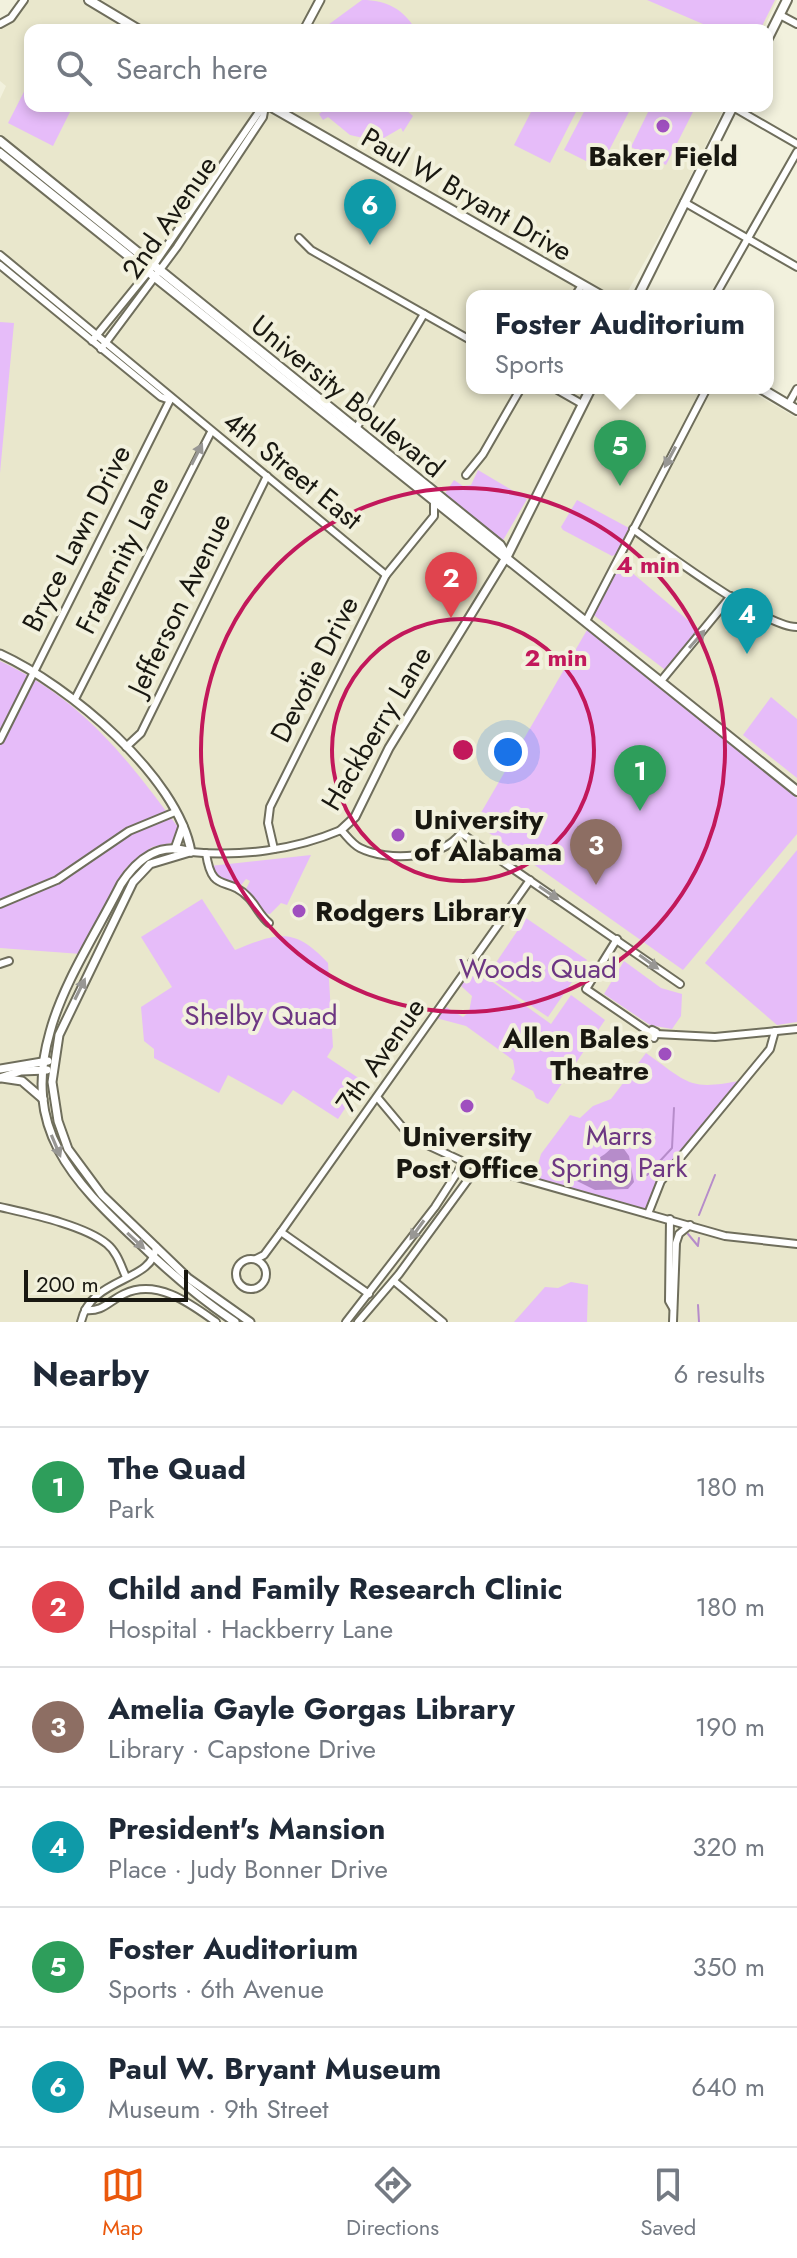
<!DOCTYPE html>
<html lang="en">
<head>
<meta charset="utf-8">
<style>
	body { margin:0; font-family:Jost,sans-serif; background:#f2f2f3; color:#1f2937 }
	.scale { position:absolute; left:24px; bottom:20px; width:164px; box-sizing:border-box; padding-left:8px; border:4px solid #191811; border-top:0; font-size:22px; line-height:28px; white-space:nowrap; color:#191811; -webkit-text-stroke:6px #f2f1dd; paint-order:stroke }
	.you { position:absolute; left:508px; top:752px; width:28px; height:28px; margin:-20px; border:6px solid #fff; border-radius:50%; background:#1a73e8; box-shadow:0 0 0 12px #1a73e833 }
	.badge { display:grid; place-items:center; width:52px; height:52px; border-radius:50%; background:#ea580c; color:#fff; font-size:26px; font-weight:700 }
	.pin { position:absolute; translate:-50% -66px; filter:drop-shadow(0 2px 4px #0008) }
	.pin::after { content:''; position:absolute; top:42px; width:28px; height:24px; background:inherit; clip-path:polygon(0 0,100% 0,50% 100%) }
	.popup { position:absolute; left:466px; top:290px; width:308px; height:104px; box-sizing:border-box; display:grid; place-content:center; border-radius:16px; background:#fff; filter:drop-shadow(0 2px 6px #0005); font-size:26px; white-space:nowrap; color:#747a83 }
	.popup b { font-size:30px; color:#1f2937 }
	.popup::after { content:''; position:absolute; left:50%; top:100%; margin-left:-16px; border:16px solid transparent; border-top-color:#fff }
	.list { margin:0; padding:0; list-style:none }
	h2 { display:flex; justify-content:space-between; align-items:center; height:104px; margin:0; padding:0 32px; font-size:34px }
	h2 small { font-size:26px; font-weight:400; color:#747a83 }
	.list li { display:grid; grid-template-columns:52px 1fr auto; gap:24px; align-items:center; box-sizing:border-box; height:120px; padding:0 32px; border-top:2px solid #e0e1e3 }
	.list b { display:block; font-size:30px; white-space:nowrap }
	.list p { margin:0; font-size:26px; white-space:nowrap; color:#747a83 }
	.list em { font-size:26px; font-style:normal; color:#747a83 }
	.icon { flex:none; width:44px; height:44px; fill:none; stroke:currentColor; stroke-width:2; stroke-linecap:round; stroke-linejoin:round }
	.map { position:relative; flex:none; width:797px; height:1322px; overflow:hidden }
	.search { position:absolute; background:#fff; box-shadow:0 4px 12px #0003; left:24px; right:24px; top:24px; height:88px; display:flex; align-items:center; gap:20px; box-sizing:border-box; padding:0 28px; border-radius:16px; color:#747a83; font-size:30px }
	.sheet { height:824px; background:#fff }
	nav { display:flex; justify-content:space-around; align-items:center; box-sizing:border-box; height:112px; border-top:2px solid #e0e1e3; background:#fff; font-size:22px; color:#747a83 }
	nav a { display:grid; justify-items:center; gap:4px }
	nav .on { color:#ea580c }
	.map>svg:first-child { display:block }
	.built { fill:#e9e7cc }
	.green { fill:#e6bcf9 }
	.water { fill:#b68cca }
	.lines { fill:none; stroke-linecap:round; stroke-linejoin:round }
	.stream { stroke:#b68cca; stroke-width:2 }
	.minor-casing { stroke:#6f6e5c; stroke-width:10 }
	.tertiary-casing { stroke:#6f6e5c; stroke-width:11 }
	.secondary-casing { stroke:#6f6e5c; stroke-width:12 }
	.minor { stroke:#fff; stroke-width:6 }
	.tertiary { stroke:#fff; stroke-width:7 }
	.secondary { stroke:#fff; stroke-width:8 }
	.oneway { fill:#989794 }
	.ring { fill:none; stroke:#c2185b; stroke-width:4 }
	.poi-dot { fill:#9f4fbf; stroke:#f2f1dd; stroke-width:3 }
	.labels { text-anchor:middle; stroke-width:8; stroke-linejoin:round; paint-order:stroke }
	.poi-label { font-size:28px; font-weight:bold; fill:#191811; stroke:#f2f1dd }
	.street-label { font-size:28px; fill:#191811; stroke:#f2f1dd }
	.park-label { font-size:28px; fill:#6d3783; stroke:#f2f1dd }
	.centre { fill:#c2185b; stroke:#f2f1dd; stroke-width:4 }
	.ring-label { font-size:24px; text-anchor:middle; font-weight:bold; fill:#c2185b; stroke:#f2f1dd; stroke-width:8; stroke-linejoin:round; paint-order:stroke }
</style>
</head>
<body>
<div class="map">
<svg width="797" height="1322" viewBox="0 0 797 1322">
	<rect width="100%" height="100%" fill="#f2f1dd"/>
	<polygon class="built" points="18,0 777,0 763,30 30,30 30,106 725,106 672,214 625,296 614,296 588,283 579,296 472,296 472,388 745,388 797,418 797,1322 0,1322 0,99 6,86 0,81 0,26 20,10 23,3"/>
	<g class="green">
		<path d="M362 0C387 0 403 9 416 30H321Z"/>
		<polygon points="647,0 775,0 760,30 717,30"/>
		<polygon points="30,80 30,106 73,106 53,146 8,123"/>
		<polygon points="320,106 409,106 406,110 413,116 403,132 401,128 382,139 383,144 374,145 372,140 350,135 328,117 323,120 319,114 323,111"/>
		<polygon points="534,106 579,106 550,163 514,145"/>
		<polygon points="587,106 632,106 600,168 564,150"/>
		<polygon points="651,106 696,106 666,165 631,147"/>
		<polygon points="0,322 14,323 0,473"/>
		<polygon points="478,470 527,499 502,542 444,495 454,480 463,486 471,485"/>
		<polygon points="577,500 629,528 616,554 612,556 563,530 561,527"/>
		<polygon points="617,560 703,633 668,672 591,613"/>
		<polygon points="587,630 797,798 797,834 683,970 475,823"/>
		<path d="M0 661C83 700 127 758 180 830L176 842 152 847 125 869 81 954 0 948Z"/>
		<polygon points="771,697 797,719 797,778 743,735"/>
		<polygon points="797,850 797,1022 777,1025 705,963"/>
		<polygon points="311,855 287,905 281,903 270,914 263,913 245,891 250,881 246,879 239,888 221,883 210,866"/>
		<path d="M202 899 235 950C277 933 294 926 328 963L333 1047 327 1057 363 1081 338 1119 293 1090 282 1105 228 1075 219 1093 154 1058V1049L144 1041 141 1007 172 987 141 937Z"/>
		<polygon points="526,918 587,960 548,1017 487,976"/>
		<polygon points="624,961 661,988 682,994 681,1016 672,1029 650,1025 604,994"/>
		<polygon points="473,968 551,1024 571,995 605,1020 548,1104 536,1098 533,1091 511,1079 515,1072 513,1060 466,1026 436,1018 446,1007 463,1017 469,1012 472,996 461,986"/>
		<path d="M646 1053C690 1084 688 1091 744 1080L661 1181 648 1214 533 1182 541 1154 570 1115 580 1118 593 1106 611 1099Z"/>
		<polygon points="571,1282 588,1285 587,1322 514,1322 545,1287 558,1288"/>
	</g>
	<path class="water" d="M614 1145H621L629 1156 634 1182 628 1189 595 1190 575 1180C582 1164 604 1159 614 1145Z"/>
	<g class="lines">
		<g class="stream">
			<polyline points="641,1176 647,1175 672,1148 674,1108"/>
			<polyline points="699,1215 715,1175"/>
			<polyline points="688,1234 698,1246"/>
			<polyline points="698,1245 699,1238"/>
			<polyline points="698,1305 699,1322"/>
		</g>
		<g class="minor-casing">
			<g id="minor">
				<polyline points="780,15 797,24"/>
				<polyline points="0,24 11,18 24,0"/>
				<polyline points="733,107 797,144"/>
				<polyline points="684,202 797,267"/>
				<polyline points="299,238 311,250 472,341"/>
				<polyline points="0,255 386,575"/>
				<polyline points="0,265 161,397 170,400"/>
				<polyline points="575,296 582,285"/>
				<polyline points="715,296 797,152"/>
				<polyline points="92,341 153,266 263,106"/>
				<polyline points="101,349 177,247 263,117 265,106"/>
				<polyline points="554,388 582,404"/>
				<polyline points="788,405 797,389"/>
				<polyline points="354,432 424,314"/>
				<polyline points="466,475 483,454 521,388"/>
				<path d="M633 529C663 551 766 628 797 627"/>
				<polyline points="586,621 707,388"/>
				<polyline points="661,681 731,596"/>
				<polyline points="75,699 211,432"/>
				<polyline points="0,740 170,400"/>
				<polyline points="126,747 141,733 267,476"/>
				<polyline points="274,849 268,823 270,807 386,575 434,516 434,501"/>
				<path d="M191 852C241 857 294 850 341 830 347 836 352 844 360 848 388 862 442 859 461 833L680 984"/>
				<path d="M206 853C212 895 227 875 248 897 256 905 260 916 269 923"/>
				<polyline points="0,904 57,880 129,831 175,812"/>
				<polyline points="617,939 586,989 649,1032"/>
				<polyline points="0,964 9,961"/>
				<polygon points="652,1030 656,1032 654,1038 649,1035"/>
				<polyline points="656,1034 715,1037 797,1029"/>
				<polyline points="377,1097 403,1128 423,1143 464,1162 725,1236 797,1244"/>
				<path d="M0 1207C30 1214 84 1225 107 1244 117 1252 121 1266 126 1277"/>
				<polyline points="648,1214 661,1181 770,1049 775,1031"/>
				<polyline points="670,1219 669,1301 673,1308"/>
				<polyline points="281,1232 369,1294"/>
				<circle cx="251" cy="1274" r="15"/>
				<polyline points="256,1259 264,1255 281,1232 530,880"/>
				<polyline points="394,1281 443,1322"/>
				<path d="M85 1310C103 1312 109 1301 124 1294 157 1278 191 1304 216 1322"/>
				<path d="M81 1322C91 1276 153 1283 156 1247"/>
				<polyline points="346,1322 435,1207 464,1162"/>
				<polyline points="358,1322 399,1274 478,1166"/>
				<polyline points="673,1322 676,1243 679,1234 690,1225"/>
			</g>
		</g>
		<g class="tertiary-casing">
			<g id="tertiary">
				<polyline points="304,30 320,0"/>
				<path d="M0 654C68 685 178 776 191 852"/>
				<polyline points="341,830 355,817 389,748 507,556"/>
				<polyline points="175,849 183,826"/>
				<polyline points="190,852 150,864 133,882 59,1035 52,1082 58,1121 68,1149 102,1195 188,1278 250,1322"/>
				<path d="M191 852C160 841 137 859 121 884 98 930 63 983 50 1032 22 1129 72 1180 137 1241 168 1271 199 1298 235 1322"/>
				<polyline points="0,1069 48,1061"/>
				<polyline points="0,1078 21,1071 47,1070"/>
				<polyline points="2,1078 22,1081 43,1099"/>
			</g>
		</g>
		<g class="secondary-casing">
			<g id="secondary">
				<polyline points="89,0 139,30"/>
				<polyline points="767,40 787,0"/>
				<polyline points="270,106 602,296"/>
				<polyline points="0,141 500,545 506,555"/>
				<polyline points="0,153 797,791"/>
				<polyline points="638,296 733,106"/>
				<polyline points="760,388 797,410"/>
				<polyline points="507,556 591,388"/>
			</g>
		</g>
		<use href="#minor" class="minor"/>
		<use href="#tertiary" class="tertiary"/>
		<use href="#secondary" class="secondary"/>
	</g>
	<defs><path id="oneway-solid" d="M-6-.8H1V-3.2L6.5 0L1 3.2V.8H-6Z" transform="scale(2)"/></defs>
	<g class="oneway">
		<use href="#oneway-solid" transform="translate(197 454) rotate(-63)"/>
		<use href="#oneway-solid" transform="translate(670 457) rotate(118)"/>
		<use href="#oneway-solid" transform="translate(697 639) rotate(-49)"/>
		<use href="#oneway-solid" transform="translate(549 893) rotate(34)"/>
		<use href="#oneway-solid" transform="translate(649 962) rotate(36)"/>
		<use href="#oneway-solid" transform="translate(80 989) rotate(-64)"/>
		<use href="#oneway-solid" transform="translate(56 1146) rotate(67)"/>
		<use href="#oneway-solid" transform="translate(417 1230) rotate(126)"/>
		<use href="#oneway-solid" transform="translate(136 1241) rotate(43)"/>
	</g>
	<g class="ring">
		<circle cx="463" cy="750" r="131"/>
		<circle cx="463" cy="750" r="262"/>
	</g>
	<g class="poi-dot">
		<circle cx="663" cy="126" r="8"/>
		<circle cx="398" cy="835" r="8"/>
		<circle cx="299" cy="911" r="8"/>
		<circle cx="665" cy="1054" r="8"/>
		<circle cx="467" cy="1106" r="8"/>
	</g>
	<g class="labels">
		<g class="poi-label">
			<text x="663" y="166">Baker Field</text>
			<text x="414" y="829" text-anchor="start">University<tspan x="414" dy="32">of Alabama</tspan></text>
			<text x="315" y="921" text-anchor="start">Rodgers Library</text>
			<text x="649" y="1048" text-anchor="end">Allen Bales<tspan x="649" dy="32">Theatre</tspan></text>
			<text x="467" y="1146">University<tspan x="467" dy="32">Post Office</tspan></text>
		</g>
		<g class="street-label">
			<text transform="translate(467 194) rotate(30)" y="10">Paul W Bryant Drive</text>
			<text transform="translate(169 217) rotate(-55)" y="10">2nd Avenue</text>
			<text transform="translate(348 396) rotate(39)" y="10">University Boulevard</text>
			<text transform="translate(293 470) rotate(39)" y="10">4th Street East</text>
			<text transform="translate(76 538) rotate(-63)" y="10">Bryce Lawn Drive</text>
			<text transform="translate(122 555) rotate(-63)" y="10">Fraternity Lane</text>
			<text transform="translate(179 604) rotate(-64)" y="10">Jefferson Avenue</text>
			<text transform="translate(314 669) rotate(-63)" y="10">Devotie Drive</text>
			<text transform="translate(376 728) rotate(-59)" y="10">Hackberry Lane</text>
			<text transform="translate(380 1055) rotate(-55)" y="10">7th Avenue</text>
		</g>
		<g class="park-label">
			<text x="538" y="978">Woods Quad</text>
			<text x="261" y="1025">Shelby Quad</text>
			<text x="619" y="1145">Marrs<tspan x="619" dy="32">Spring Park</tspan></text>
		</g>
	</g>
	<circle cx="463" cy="750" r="12" class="centre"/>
	<g class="ring-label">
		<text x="648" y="573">4 min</text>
		<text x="556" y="666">2 min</text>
	</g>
</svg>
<div class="scale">200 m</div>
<div class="you"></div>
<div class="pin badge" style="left:640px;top:811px;background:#2e9e5b">1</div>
<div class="pin badge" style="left:451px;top:618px;background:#e0444e">2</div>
<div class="pin badge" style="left:596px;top:885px;background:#8d6e63">3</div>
<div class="pin badge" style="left:747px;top:654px;background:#0f9aa8">4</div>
<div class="pin badge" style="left:620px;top:486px;background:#2e9e5b">5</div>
<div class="popup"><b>Foster Auditorium</b>Sports</div>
<div class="pin badge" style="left:370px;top:245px;background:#0f9aa8">6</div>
<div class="search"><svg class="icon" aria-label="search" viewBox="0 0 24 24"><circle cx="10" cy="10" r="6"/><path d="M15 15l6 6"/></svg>Search here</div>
</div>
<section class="sheet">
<h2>Nearby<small>6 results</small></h2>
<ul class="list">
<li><span class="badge" style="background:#2e9e5b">1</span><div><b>The Quad</b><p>Park</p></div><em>180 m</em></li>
<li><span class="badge" style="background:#e0444e">2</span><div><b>Child and Family Research Clinic</b><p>Hospital · Hackberry Lane</p></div><em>180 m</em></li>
<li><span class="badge" style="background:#8d6e63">3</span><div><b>Amelia Gayle Gorgas Library</b><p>Library · Capstone Drive</p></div><em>190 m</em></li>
<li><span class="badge" style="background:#0f9aa8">4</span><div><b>President's Mansion</b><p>Place · Judy Bonner Drive</p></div><em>320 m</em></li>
<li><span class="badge" style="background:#2e9e5b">5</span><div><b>Foster Auditorium</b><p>Sports · 6th Avenue</p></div><em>350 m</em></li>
<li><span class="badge" style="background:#0f9aa8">6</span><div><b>Paul W. Bryant Museum</b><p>Museum · 9th Street</p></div><em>640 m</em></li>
</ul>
</section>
<nav>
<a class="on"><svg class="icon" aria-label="map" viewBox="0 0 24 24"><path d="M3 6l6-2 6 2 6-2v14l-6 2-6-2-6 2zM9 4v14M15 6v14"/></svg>Map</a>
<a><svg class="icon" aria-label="directions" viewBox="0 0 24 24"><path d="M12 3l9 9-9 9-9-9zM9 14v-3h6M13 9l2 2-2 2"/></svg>Directions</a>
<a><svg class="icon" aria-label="saved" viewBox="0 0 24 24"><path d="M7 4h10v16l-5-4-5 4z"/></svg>Saved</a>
</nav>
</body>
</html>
